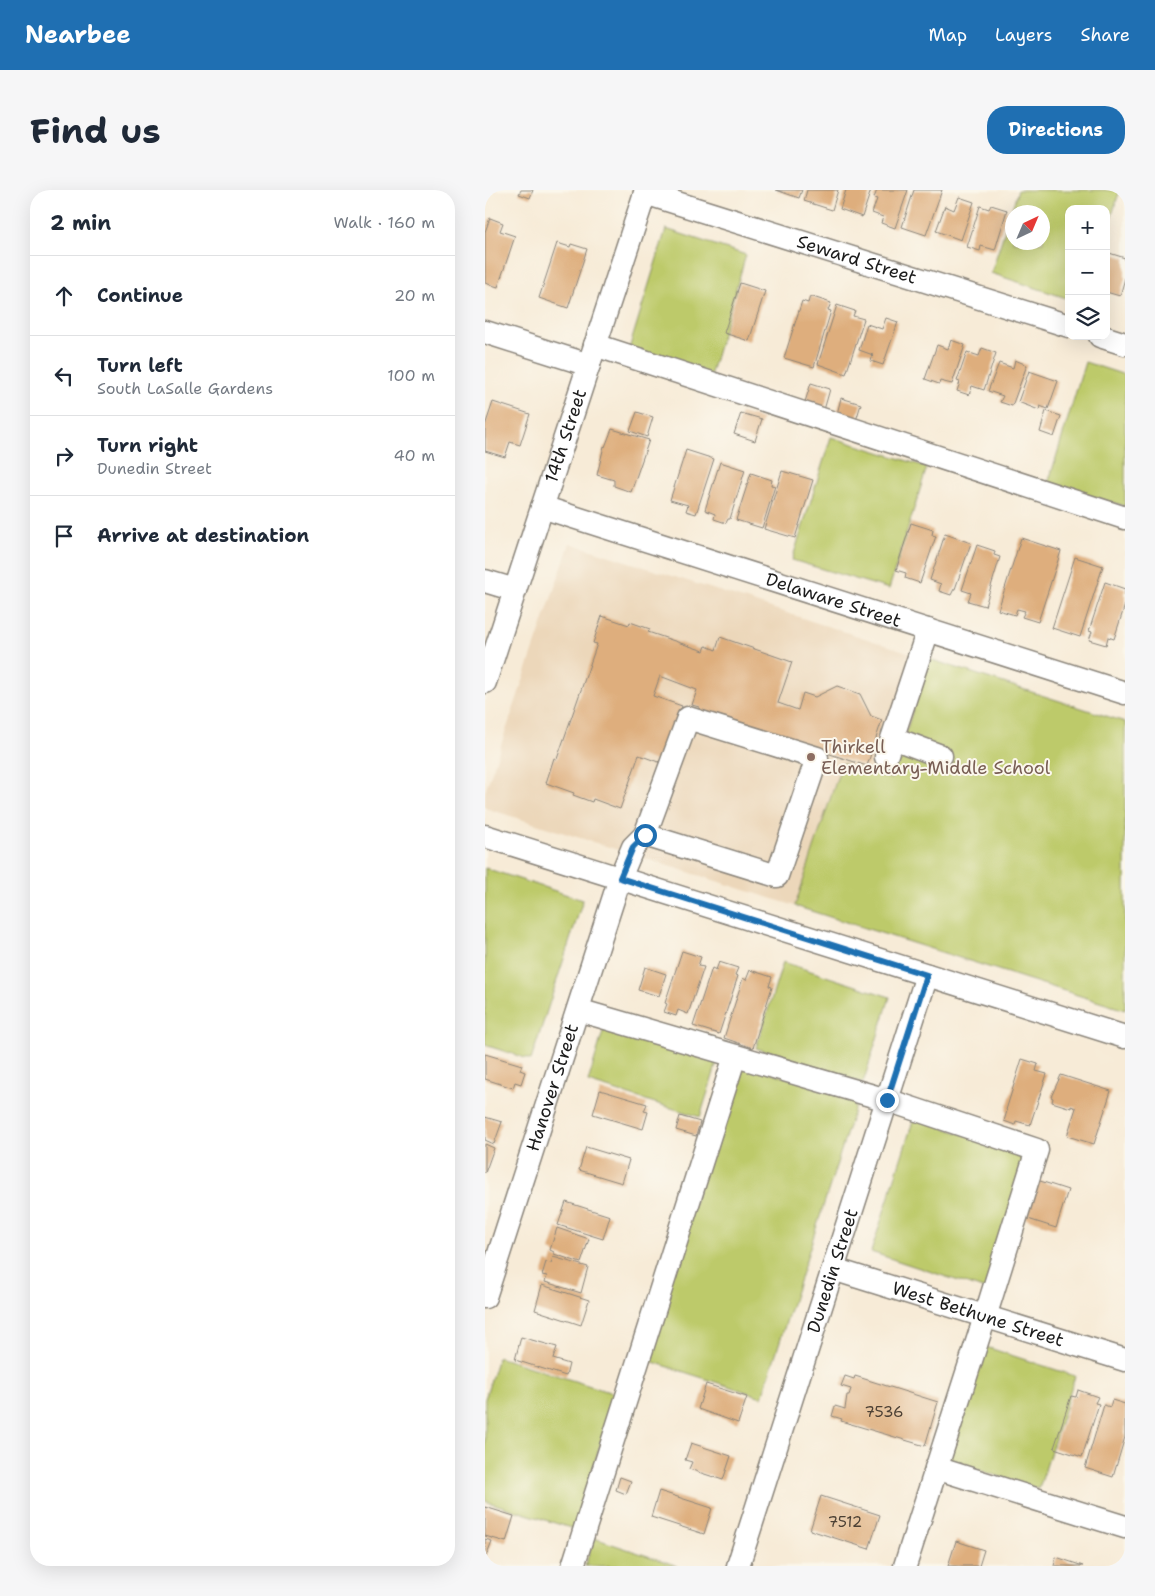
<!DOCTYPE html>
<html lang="en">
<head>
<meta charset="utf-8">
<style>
	body { margin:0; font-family:"Shantell Sans",sans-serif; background:#f6f6f7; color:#1f2937 }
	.controls { position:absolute; right:15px; top:15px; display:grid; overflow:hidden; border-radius:10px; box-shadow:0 5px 20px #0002 }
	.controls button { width:45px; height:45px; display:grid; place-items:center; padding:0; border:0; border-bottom:1px solid #e0e1e3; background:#fff; color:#1f2937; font:25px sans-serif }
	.compass { position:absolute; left:520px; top:15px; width:45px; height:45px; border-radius:50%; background:#fff; box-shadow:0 5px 20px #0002; rotate:44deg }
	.stop { position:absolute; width:15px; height:15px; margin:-11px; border:4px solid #1f6fb2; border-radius:50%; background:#fff }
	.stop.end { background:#1f6fb2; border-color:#fff; box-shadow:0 1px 5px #0008 }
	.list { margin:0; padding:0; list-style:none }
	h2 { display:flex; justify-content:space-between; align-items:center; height:65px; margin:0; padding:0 20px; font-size:21px }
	h2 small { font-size:16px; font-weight:400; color:#747a83 }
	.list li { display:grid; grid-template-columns:32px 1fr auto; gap:15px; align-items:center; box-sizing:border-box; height:80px; padding:0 20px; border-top:1px solid #e0e1e3 }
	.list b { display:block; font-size:19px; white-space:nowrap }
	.list p { margin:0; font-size:16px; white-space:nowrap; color:#747a83 }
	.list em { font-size:16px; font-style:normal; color:#747a83 }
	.icon { flex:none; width:28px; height:28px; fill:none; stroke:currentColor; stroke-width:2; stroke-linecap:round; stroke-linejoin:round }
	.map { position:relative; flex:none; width:640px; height:1376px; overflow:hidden; border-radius:20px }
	header { display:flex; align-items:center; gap:30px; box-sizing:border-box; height:70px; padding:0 25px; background:#1f6fb2; color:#fff }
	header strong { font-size:24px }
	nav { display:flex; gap:28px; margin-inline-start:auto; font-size:18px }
	.intro { display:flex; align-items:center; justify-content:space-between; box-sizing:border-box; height:120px; padding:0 30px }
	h1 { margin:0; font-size:35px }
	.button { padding:12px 22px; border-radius:20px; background:#1f6fb2; color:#fff; font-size:18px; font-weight:700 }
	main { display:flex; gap:30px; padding:0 30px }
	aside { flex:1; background:#fff; border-radius:20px; box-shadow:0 5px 20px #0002 }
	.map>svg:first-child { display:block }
	.built { fill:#ecd7ba }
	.green { fill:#bdca6b; stroke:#6c7344; fill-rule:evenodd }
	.building { fill:#deae7d }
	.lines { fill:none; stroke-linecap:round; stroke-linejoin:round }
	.minor-casing { stroke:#8a847a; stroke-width:25 }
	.minor { stroke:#fff; stroke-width:22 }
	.route { stroke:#1f6fb2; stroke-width:6 }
	.education-dot { fill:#8d6e63; stroke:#fbf7ec; stroke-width:2 }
	.labels { text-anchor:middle; stroke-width:4; stroke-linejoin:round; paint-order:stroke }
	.number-label { font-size:15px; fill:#4c4034 }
	.street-label { font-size:18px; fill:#1c1c1c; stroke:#fbf7ec }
	.education-label { font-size:18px; fill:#785e54; stroke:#fbf7ec; text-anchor:start }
</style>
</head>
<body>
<header>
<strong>Nearbee</strong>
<nav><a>Map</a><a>Layers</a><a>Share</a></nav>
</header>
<div class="intro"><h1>Find us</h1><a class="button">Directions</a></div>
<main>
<aside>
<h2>2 min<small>Walk · 160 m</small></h2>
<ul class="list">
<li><svg class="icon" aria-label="ahead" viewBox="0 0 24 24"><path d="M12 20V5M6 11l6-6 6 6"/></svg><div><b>Continue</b></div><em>20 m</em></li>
<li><svg class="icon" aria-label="left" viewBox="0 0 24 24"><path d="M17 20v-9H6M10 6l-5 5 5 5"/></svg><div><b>Turn left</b><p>South LaSalle Gardens</p></div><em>100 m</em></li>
<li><svg class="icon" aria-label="right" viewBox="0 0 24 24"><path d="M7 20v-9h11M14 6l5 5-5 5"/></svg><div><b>Turn right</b><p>Dunedin Street</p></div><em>40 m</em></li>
<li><svg class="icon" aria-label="arrive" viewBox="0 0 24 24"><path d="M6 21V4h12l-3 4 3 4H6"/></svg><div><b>Arrive at destination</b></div></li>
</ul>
</aside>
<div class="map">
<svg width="640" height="1376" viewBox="0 0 640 1376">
	<rect width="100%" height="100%" fill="#fbf7ec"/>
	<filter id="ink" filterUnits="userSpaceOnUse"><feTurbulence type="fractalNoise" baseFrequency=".02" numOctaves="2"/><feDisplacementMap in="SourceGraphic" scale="10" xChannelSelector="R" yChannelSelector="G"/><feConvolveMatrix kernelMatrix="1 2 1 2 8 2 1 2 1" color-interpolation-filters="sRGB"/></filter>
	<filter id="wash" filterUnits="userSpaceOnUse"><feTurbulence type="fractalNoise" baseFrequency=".0096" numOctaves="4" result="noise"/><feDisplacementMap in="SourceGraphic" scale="20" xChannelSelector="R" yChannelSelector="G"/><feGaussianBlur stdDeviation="1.12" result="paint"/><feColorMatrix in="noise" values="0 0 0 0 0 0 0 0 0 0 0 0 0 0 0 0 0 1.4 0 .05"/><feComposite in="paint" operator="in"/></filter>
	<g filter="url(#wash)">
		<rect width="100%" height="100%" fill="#f7ebd7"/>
		<polygon class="built" points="85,353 512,491 640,820 0,618 0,602"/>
		<g class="green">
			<path d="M533 0H635L621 44V19H584V109L506 83ZM528 22H558V52H528Z"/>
			<polygon points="181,39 261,65 225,186 144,159"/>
			<polygon points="600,172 640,185 640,316 563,294"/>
			<polygon points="346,247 442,277 404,399 307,370"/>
			<polygon points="444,469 640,532 640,820 310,716 357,573 406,589"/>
			<polygon points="0,678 98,710 46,870 0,855"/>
			<polygon points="298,772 405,807 378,893 271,858"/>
			<polygon points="119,838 232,873 215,927 103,892"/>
			<polygon points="254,872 372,911 277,1207 159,1169"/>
			<polygon points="429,928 544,966 501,1100 386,1062"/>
			<polygon points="498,1156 590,1186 554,1299 462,1270"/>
			<polygon points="13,1167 131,1204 89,1339 0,1311 0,1209"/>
			<polygon points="109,1348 193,1376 100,1376"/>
		</g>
		<g id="blocks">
			<g class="building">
				<polygon points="36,0 48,0 45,8 34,4"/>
				<polygon points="291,0 317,0 314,8"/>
				<polygon points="322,0 353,0 347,20 319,11"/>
				<polygon points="361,0 386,0 377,27 355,19"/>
				<polygon points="392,0 423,0 410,38 396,33 398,27 387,23 392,9 389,8"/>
				<polygon points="429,0 457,0 441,45 417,37"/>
				<polygon points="474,7 489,12 476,50 451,41 460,16 469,20"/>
				<polygon points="506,15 522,20 510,60 496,56 495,61 482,57 495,16 504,19"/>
				<polygon points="5,28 18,33 15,41 30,46 13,97 0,93 0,42"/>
				<polygon points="72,53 85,57 86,54 102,59 83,118 54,108"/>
				<polygon points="621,62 640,68 640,88 635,106 621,102"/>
				<polygon points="255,93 280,101 264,151 239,143"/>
				<polygon points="325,106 346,113 343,120 346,121 329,177 299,168 317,111 323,113"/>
				<polygon points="352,115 370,121 368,126 379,129 361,184 333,174"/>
				<polygon points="401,128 413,132 398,175 386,171 388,165 374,160 382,134 397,139"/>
				<polygon points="466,150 480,155 467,194 455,191 454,194 440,189 452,155 463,159"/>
				<polygon points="497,158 511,163 499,200 487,196 484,205 472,201 475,192 472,191 482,162 494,166"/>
				<polygon points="530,170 542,175 527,216 515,212 518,206 503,201 514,173 528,178"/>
				<polygon points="544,181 573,191 563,219 555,216 554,220 533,212"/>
				<polygon points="326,193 345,199 339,220 319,215"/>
				<polygon points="356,208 376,214 370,234 351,228"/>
				<polygon points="8,212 45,224 35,255 25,252 20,267 0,261 0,236"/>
				<polygon points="561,221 576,226 569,247 555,242"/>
				<polygon points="152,222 168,227 162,247 145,241"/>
				<polygon points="256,223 277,229 270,251 249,244"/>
				<polygon points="127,239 164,250 146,302 129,296 129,290 112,285 119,256 120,257"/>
				<polygon points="201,260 229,269 211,324 201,321 203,315 185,310"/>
				<polygon points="235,272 260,280 245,329 243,329 241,333 229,329 230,324 220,320"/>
				<polygon points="297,281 328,290 310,348 279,339"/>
				<polygon points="266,283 287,290 286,295 290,296 277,338 251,330"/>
				<polygon points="426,333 448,340 447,345 451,346 435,393 420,388 421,383 411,380"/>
				<polygon points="460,344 486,353 470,399 469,399 466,405 454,401 456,394 445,390"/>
				<polygon points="536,348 576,361 553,432 537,427 540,421 532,419 530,425 513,420"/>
				<polygon points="492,355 510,361 509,365 515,367 500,416 483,411 486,403 477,400"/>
				<polygon points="590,367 618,376 595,447 567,438"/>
				<polygon points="620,392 640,399 640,415 629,449 623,447 621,455 604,450 607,442 604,441"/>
				<polygon points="117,426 144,435 145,432 165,439 163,442 219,461 221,456 231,460 235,447 307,472 293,513 313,520 318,503 330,507 352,496 375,504 386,526 397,530 382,576 215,522 214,517 207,515 212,500 175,486 168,506 197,516 176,573 154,565 135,619 108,609 107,612 88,605 89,603 61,593 69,568 72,569 112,454 108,453"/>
				<polygon points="197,761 216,767 213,776 219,777 203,824 193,820 191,826 179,822 182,814 180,813"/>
				<polygon points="234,772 253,778 250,785 253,786 234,844 208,836 227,778 231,780"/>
				<polygon points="160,777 181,784 174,806 153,800"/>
				<polygon points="265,780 287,787 284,796 287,797 268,858 239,848 258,788 261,790"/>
				<polygon points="0,864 37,875 35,880 40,882 36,894 30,892 28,898 0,889"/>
				<polygon points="537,869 553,874 551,881 562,884 545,935 531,931 530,935 519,931 522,921 521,920"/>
				<polygon points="576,885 626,901 609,954 582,946 591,918 586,916 586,918 567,912 568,908 566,907"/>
				<polygon points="115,900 162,914 159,921 163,922 158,939 108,924"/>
				<polygon points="195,926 215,932 211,946 191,940"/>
				<polygon points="0,927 17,932 9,954 0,950"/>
				<polygon points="0,954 9,958 0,983"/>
				<polygon points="101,957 144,970 137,993 94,980"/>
				<polygon points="552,990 583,1000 571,1038 540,1028"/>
				<polygon points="81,1012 125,1026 118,1049 73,1035"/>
				<polygon points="72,1038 104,1049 96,1073 69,1064 69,1062 65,1060"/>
				<polygon points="68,1067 103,1077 96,1103 60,1092 62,1086 57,1085 61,1072 66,1073"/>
				<polygon points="57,1095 104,1110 96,1135 50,1120"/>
				<polygon points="36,1147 72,1157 68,1169 84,1174 81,1186 30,1170"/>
				<polygon points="360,1186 369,1189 370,1186 453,1212 440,1256 356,1231 357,1229 347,1226 350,1216 360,1219 362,1205 364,1205 366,1199 356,1196"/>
				<polygon points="221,1194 262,1207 253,1233 213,1219"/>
				<polygon points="593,1200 613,1207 610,1213 614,1214 597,1267 569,1258 586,1206 591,1207"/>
				<polygon points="627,1210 640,1214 640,1247 628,1287 600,1278 619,1215 625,1217"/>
				<polygon points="206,1253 246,1266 238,1290 204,1279 207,1272 200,1270"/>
				<polygon points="135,1287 146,1291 141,1304 131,1300"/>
				<polygon points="174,1301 227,1318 219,1344 166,1327"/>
				<polygon points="336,1306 395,1325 384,1359 325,1340"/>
				<polygon points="0,1317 29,1326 21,1352 0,1346"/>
				<polygon points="0,1349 7,1351 0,1369"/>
				<polygon points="471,1351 499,1360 494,1376 463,1376"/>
				<polygon points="571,1367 598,1376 569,1376"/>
			</g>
		</g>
	</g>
	<g filter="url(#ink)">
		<use href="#blocks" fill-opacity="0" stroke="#8a847a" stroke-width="1"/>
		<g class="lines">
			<g class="minor-casing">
				<g id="minor">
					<path id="s1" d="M160 3 584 136"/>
					<polyline points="0,142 104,175"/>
					<polyline points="615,146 640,154"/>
					<polyline points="110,155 640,328"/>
					<path id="s2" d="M57 317 640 503"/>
					<polyline points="0,391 30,400"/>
					<path id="s3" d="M0 492 161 0"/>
					<polyline points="408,548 456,566"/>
					<polyline points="401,567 443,440"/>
					<polyline points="0,646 640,847"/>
					<polyline points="93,820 402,910 552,960 500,1127 420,1376"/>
					<path id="s4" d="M348 1079 640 1170"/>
					<path id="s5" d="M0 1107 135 688 148 657 160 645 203 528 332 568 292 686 160 645"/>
					<polyline points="451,1278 640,1337"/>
					<polyline points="88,1376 250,866"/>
					<path id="s6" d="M253 1376 442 785"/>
				</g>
			</g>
			<use href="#minor" class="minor"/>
		</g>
	</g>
	<g class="lines" filter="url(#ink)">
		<polyline class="route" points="160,645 148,657 135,688 442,785 402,910"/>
	</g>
	<circle class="education-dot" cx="326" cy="567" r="5"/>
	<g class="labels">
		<g class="number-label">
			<text x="399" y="1227">7536</text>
			<text x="360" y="1337">7512</text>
		</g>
		<g class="street-label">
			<text dy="6" stroke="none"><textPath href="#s1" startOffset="222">Seward Street</textPath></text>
			<text dy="6" stroke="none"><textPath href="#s3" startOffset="259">14th Street</textPath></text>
			<text dy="6" stroke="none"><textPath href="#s2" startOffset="306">Delaware Street</textPath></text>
			<text dy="6" stroke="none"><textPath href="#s5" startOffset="220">Hanover Street</textPath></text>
			<text dy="6" stroke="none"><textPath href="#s6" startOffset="310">Dunedin Street</textPath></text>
			<text dy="6" stroke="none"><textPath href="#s4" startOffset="152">West Bethune Street</textPath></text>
		</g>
		<g class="education-label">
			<text x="336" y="563">Thirkell<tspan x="336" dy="21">Elementary-Middle School</tspan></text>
		</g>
	</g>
</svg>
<div class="controls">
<button>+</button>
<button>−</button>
<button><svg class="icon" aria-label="layers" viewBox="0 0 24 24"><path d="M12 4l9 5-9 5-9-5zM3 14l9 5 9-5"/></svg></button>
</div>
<svg class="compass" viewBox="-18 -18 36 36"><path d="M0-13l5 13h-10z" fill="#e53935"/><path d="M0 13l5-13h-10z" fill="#747a83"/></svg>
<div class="stop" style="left:160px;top:645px"></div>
<div class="stop end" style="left:402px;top:910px"></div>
</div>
</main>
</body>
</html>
